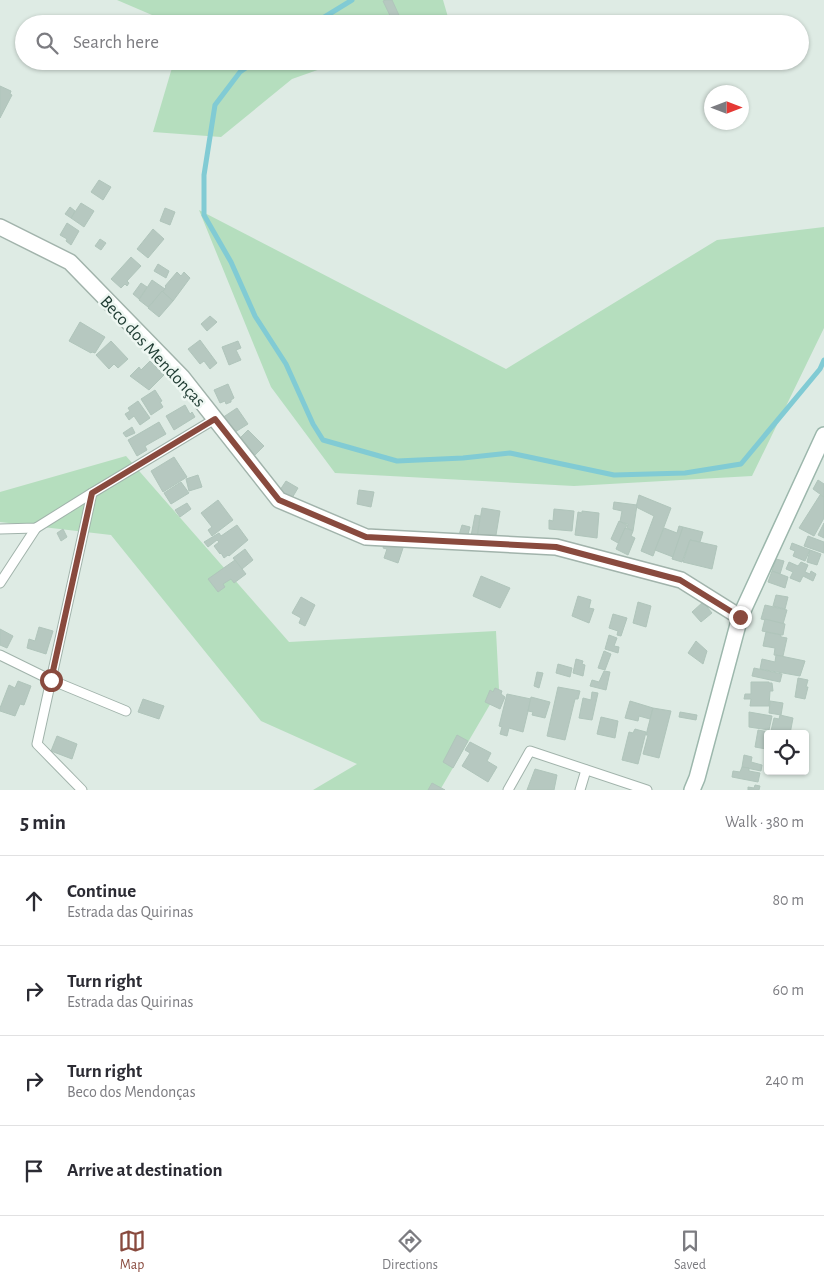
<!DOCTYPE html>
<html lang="en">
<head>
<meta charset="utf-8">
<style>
	body { margin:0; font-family:"Alegreya Sans",sans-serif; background:#f2f2f3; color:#2b2b33 }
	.controls { position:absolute; right:15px; bottom:15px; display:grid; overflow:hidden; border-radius:5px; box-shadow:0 1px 4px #0004 }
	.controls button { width:45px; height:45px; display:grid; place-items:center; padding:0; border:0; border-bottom:1px solid #e1e1e2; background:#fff; color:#2b2b33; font:25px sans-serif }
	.compass { position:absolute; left:704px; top:85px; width:45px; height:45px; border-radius:50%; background:#fff; box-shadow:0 1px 4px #0004; rotate:90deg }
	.stop { position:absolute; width:15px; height:15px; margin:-11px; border:4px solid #894a3e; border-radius:50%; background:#fff }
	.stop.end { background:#894a3e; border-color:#fff; box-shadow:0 1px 5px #0008 }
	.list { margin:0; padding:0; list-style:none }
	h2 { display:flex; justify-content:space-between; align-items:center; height:65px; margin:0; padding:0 20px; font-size:21px }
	h2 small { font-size:16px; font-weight:400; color:#7c7c81 }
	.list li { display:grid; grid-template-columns:32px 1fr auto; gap:15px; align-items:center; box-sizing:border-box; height:90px; padding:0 20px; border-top:1px solid #e1e1e2 }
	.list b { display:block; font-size:19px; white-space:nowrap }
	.list p { margin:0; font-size:16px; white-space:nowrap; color:#7c7c81 }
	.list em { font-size:16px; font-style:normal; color:#7c7c81 }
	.icon { flex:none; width:28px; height:28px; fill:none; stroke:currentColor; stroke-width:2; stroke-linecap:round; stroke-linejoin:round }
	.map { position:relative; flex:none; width:824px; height:790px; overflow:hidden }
	.search { position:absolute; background:#fff; box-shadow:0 1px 4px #0004; left:15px; right:15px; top:15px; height:55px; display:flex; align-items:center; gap:12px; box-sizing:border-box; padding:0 18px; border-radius:28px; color:#7c7c81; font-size:19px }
	.sheet { height:425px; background:#fff }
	nav { display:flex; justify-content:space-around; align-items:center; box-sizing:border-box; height:70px; border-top:1px solid #e1e1e2; background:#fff; font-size:14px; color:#7c7c81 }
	nav a { display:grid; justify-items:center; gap:2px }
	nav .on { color:#894a3e }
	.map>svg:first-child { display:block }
	.green { fill:#b5debe }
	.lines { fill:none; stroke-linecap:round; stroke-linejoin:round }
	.stream { stroke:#81cbd4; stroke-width:5 }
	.building { fill:#b6c8c0; stroke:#b0c5bb }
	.service-casing { stroke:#a1b3ab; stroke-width:11 }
	.minor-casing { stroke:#a1b3ab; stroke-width:18 }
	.secondary-casing { stroke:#9cb7ac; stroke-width:18 }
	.service { stroke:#fff; stroke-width:9 }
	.minor { stroke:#fff; stroke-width:15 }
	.secondary { stroke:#fff; stroke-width:15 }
	.route { stroke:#894a3e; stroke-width:6 }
	.labels { text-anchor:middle; stroke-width:5; stroke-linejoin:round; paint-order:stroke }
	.street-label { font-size:18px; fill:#1e3b32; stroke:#eef7f2 }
</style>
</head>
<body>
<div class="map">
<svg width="824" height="790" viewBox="0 0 824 790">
	<rect width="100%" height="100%" fill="#deebe4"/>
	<g class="green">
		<polygon points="117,0 443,0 450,24 173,24"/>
		<polygon points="174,61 343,61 292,79 221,137 153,132"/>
		<polygon points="199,210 506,369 717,240 824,227 824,328 752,476 574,486 335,473 271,387"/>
		<polygon points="126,456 289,642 496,631 499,689 440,790 313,790 357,764 261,721 111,535 0,522 0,492"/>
	</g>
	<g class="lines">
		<g class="stream">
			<polyline points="313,24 352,0"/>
			<polyline points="256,61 240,72 215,105 204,175 204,215 231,262 255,316 286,364 313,424 323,440 397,461 463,458 510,453 614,475 685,473 741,464 820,369 824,360"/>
		</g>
	</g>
	<g class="building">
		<polygon points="386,0 392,0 403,24 394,24 383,1"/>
		<polygon points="0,86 11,91 10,94 12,95 0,118"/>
		<polygon points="99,180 111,187 103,200 91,192"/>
		<polygon points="81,203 94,211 84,227 71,218"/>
		<polygon points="70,207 75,211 71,218 65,214"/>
		<polygon points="165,208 175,212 170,225 160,221"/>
		<polygon points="67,223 79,231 71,245 66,241 67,239 60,235"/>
		<polygon points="153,229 164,239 148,258 137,249"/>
		<polygon points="100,239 106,243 101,250 95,246"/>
		<polygon points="131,257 141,266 127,281 129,283 127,286 125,284 121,288 111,279"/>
		<polygon points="158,264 169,271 166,278 154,271"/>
		<polygon points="177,272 181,276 184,272 190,278 173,301 162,292 166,287 165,286"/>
		<polygon points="152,280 165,289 148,307 139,300"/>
		<polygon points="141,283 147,287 139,299 133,294"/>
		<polygon points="162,291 173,301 159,317 148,308"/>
		<polygon points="210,316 217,322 207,331 201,324"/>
		<polygon points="80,322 105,337 95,353 92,352 91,353 69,341"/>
		<polygon points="200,340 217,363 210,369 204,361 200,364 188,349"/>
		<polygon points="111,341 128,359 118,368 114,364 109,369 96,355"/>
		<polygon points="238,341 241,348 236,350 241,360 229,365 222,347"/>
		<polygon points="150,361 164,375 149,390 130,376 139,367 141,370"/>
		<polygon points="228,384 234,398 231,400 231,402 226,404 225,401 220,403 214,390"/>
		<polygon points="155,390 162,401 160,402 163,407 151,415 141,399"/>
		<polygon points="138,401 150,418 140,425 134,416 129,420 125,414 130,411 128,408"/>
		<polygon points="185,405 190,414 192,412 195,417 174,430 166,416"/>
		<polygon points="237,408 248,424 232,434 222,418"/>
		<polygon points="159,422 166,434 145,446 147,450 137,456 128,440"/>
		<polygon points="132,427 135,433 126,437 123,433"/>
		<polygon points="248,430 264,446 252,458 236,442"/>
		<polygon points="174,457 187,477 163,492 151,471"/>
		<polygon points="198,475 202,487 189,491 186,479"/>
		<polygon points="818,480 824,484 824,497 813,489"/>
		<polygon points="286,481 298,488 292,498 280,490"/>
		<polygon points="181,482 189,493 171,504 164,493"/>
		<polygon points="359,490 374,492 371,507 357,504"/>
		<polygon points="639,495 671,508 653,556 641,551 654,516 636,507"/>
		<polygon points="820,495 824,497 824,518 814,536 799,528"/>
		<polygon points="218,500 233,520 212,536 208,530 212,527 201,513"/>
		<polygon points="614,502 637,505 633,531 627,528 628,524 620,522 622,511 613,509"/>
		<polygon points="187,503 191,509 180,517 175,510"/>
		<polygon points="482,508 500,511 495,541 477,537"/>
		<polygon points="554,509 574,511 572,531 549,529 549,520 553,521"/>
		<polygon points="582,511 599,513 597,538 575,535 578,512 582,513"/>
		<polygon points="475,515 480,516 477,537 471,536"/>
		<polygon points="619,521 627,525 618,543 611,539"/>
		<polygon points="824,523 824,538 818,535"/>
		<polygon points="237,525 248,540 229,556 228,555 224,558 221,553 220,554 214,546 219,542 217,540 208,547 204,542 219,533 221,536"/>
		<polygon points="462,525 470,527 467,538 459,535"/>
		<polygon points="679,526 683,527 673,557 655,550 664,528 677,533"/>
		<polygon points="683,527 703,532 700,542 690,540 682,562 672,559"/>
		<polygon points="625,528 633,531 631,536 635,538 628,555 616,549"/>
		<polygon points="63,529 67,537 61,541 57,533"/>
		<polygon points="808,536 824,542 824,553 804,546"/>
		<polygon points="690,540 717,546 712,569 683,562"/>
		<polygon points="385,542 403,548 398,563 384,558 387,549 383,548"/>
		<polygon points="792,543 810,550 805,561 793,556 795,551 790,549"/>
		<polygon points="245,549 253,560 242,569 233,558"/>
		<polygon points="810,550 821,554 817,565 807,562"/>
		<polygon points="776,559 784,561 780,574 772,571"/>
		<polygon points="235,560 246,574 234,583 231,579 223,584 225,587 218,592 208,579"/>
		<polygon points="789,562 798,566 801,562 808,565 805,572 810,574 811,571 816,574 813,581 803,576 800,582 790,578 793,572 786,569"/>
		<polygon points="772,571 788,577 785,588 768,582"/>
		<polygon points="481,576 510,588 500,608 473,596"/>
		<polygon points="776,595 788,597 785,609 773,606"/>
		<polygon points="578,596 591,600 589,608 594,609 589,623 572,616"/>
		<polygon points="301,597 315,605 305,626 299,623 301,618 292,613"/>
		<polygon points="638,602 651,606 646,627 633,623"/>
		<polygon points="703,602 712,613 701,622 692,612"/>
		<polygon points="765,605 787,610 783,624 761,619"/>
		<polygon points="613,614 627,618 621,636 617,635 618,631 609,628"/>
		<polygon points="765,619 785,624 783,635 762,631"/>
		<polygon points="39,627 53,631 46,654 27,648 29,639 35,641"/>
		<polygon points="0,629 13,636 7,648 0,645"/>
		<polygon points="766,632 781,635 781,637 787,638 783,656 774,655 775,648 763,646"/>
		<polygon points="609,635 617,638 614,646 619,647 618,653 605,649"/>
		<polygon points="696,641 707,651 703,664 688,653"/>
		<polygon points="604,651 611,654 605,670 598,668"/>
		<polygon points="776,655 805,661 800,676 760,669 762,659 775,662"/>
		<polygon points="576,659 583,661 582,664 585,665 583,676 573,673"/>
		<polygon points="558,664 572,668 570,677 556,673"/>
		<polygon points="754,668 782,674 780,682 752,676"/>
		<polygon points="604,671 610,672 606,690 590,686 592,680 599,682"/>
		<polygon points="537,672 543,673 539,688 534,686"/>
		<polygon points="798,678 808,680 806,687 808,687 805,699 795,697"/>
		<polygon points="18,681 31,686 24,705 20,704 15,716 0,711 0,708 9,685 15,688"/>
		<polygon points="751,682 769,682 769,683 772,683 773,691 770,691 769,706 750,706 751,699 744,699 745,694 751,694"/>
		<polygon points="558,687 580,691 578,699 575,699 565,740 547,736"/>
		<polygon points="495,688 502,691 501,694 505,697 500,709 485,702 490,690 493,692"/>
		<polygon points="592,692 598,693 592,720 579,718 583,698 591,700"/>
		<polygon points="507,694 531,699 523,732 509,728 507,736 500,734 502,727 499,726"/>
		<polygon points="531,697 550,702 545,718 532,715 533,712 528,711"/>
		<polygon points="143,699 164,706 159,719 138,712"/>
		<polygon points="630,701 653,708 650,719 639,716 638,721 625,718"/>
		<polygon points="770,701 783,703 781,715 769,713"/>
		<polygon points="653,708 671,711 659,758 643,754 648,735 646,735"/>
		<polygon points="680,712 697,715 696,720 679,717"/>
		<polygon points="749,712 772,716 769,730 749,727"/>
		<polygon points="780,715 793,718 790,734 771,731 774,718 779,719"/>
		<polygon points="601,717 618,721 615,738 597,734"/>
		<polygon points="635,729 646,732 638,764 622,760 629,732 633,733"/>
		<polygon points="758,730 769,732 766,749 755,747"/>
		<polygon points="457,735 468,741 453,768 443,762"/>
		<polygon points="57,736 77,744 72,759 51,751"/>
		<polygon points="470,742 491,753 487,761 497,767 488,782 462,766 470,753 465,750"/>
		<polygon points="744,755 752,757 751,762 762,765 761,771 742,767"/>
		<polygon points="742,767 749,768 749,771 760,773 758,782 732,777 733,771 740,772"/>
		<polygon points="535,769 557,775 554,790 527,790"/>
		<polygon points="432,783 445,790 428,790"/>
		<polygon points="755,785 760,786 759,790 748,790 748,787 754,788"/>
	</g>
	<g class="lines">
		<g class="service-casing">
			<g id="service">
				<polyline points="0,529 36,528 92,493"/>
				<polyline points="0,583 36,528"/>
				<polyline points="0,655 51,680 126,711"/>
				<polyline points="82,790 37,744 92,493 215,419"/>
				<polyline points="508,790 530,751 647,790"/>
				<polyline points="580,790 586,770"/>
			</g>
		</g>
		<g class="minor-casing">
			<polyline id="minor" points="0,227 70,262 182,377 279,500 366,537 556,547 681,580 740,617"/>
		</g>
		<g class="secondary-casing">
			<polyline id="secondary" points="692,790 697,778 740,617 824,435"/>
		</g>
		<use href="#service" class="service"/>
		<use href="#minor" class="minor"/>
		<use href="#secondary" class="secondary"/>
	</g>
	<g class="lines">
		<polyline class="route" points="51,680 92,493 215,419 279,500 366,537 556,547 680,580 740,617"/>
	</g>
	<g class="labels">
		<g class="street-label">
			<text transform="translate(153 351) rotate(47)" y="6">Beco dos Mendonças</text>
		</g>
	</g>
</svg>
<div class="controls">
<button><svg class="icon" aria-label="locate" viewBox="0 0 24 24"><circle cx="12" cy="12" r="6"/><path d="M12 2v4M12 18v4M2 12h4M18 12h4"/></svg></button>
</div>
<svg class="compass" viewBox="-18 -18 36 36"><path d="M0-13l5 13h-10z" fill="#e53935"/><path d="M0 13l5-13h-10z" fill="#7c7c81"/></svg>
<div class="stop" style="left:51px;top:680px"></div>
<div class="stop end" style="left:740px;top:617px"></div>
<div class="search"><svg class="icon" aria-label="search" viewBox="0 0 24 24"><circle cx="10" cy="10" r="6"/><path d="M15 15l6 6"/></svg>Search here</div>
</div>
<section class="sheet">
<h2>5 min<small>Walk · 380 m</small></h2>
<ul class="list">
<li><svg class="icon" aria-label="ahead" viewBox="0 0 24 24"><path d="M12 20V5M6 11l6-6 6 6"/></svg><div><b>Continue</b><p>Estrada das Quirinas</p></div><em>80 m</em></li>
<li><svg class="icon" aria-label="right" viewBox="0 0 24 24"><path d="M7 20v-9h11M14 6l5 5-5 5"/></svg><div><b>Turn right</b><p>Estrada das Quirinas</p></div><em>60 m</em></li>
<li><svg class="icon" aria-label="right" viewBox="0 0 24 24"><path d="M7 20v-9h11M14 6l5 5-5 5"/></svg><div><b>Turn right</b><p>Beco dos Mendonças</p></div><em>240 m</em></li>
<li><svg class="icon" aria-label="arrive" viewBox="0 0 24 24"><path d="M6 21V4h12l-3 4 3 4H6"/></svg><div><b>Arrive at destination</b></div></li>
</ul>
</section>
<nav>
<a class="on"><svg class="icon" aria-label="map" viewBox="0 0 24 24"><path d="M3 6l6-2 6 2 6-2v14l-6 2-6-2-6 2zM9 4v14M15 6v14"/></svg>Map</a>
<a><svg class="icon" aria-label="directions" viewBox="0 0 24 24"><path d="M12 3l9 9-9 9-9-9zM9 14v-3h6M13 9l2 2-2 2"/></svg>Directions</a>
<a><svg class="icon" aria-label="saved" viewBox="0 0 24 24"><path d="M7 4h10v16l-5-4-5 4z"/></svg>Saved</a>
</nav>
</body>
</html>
